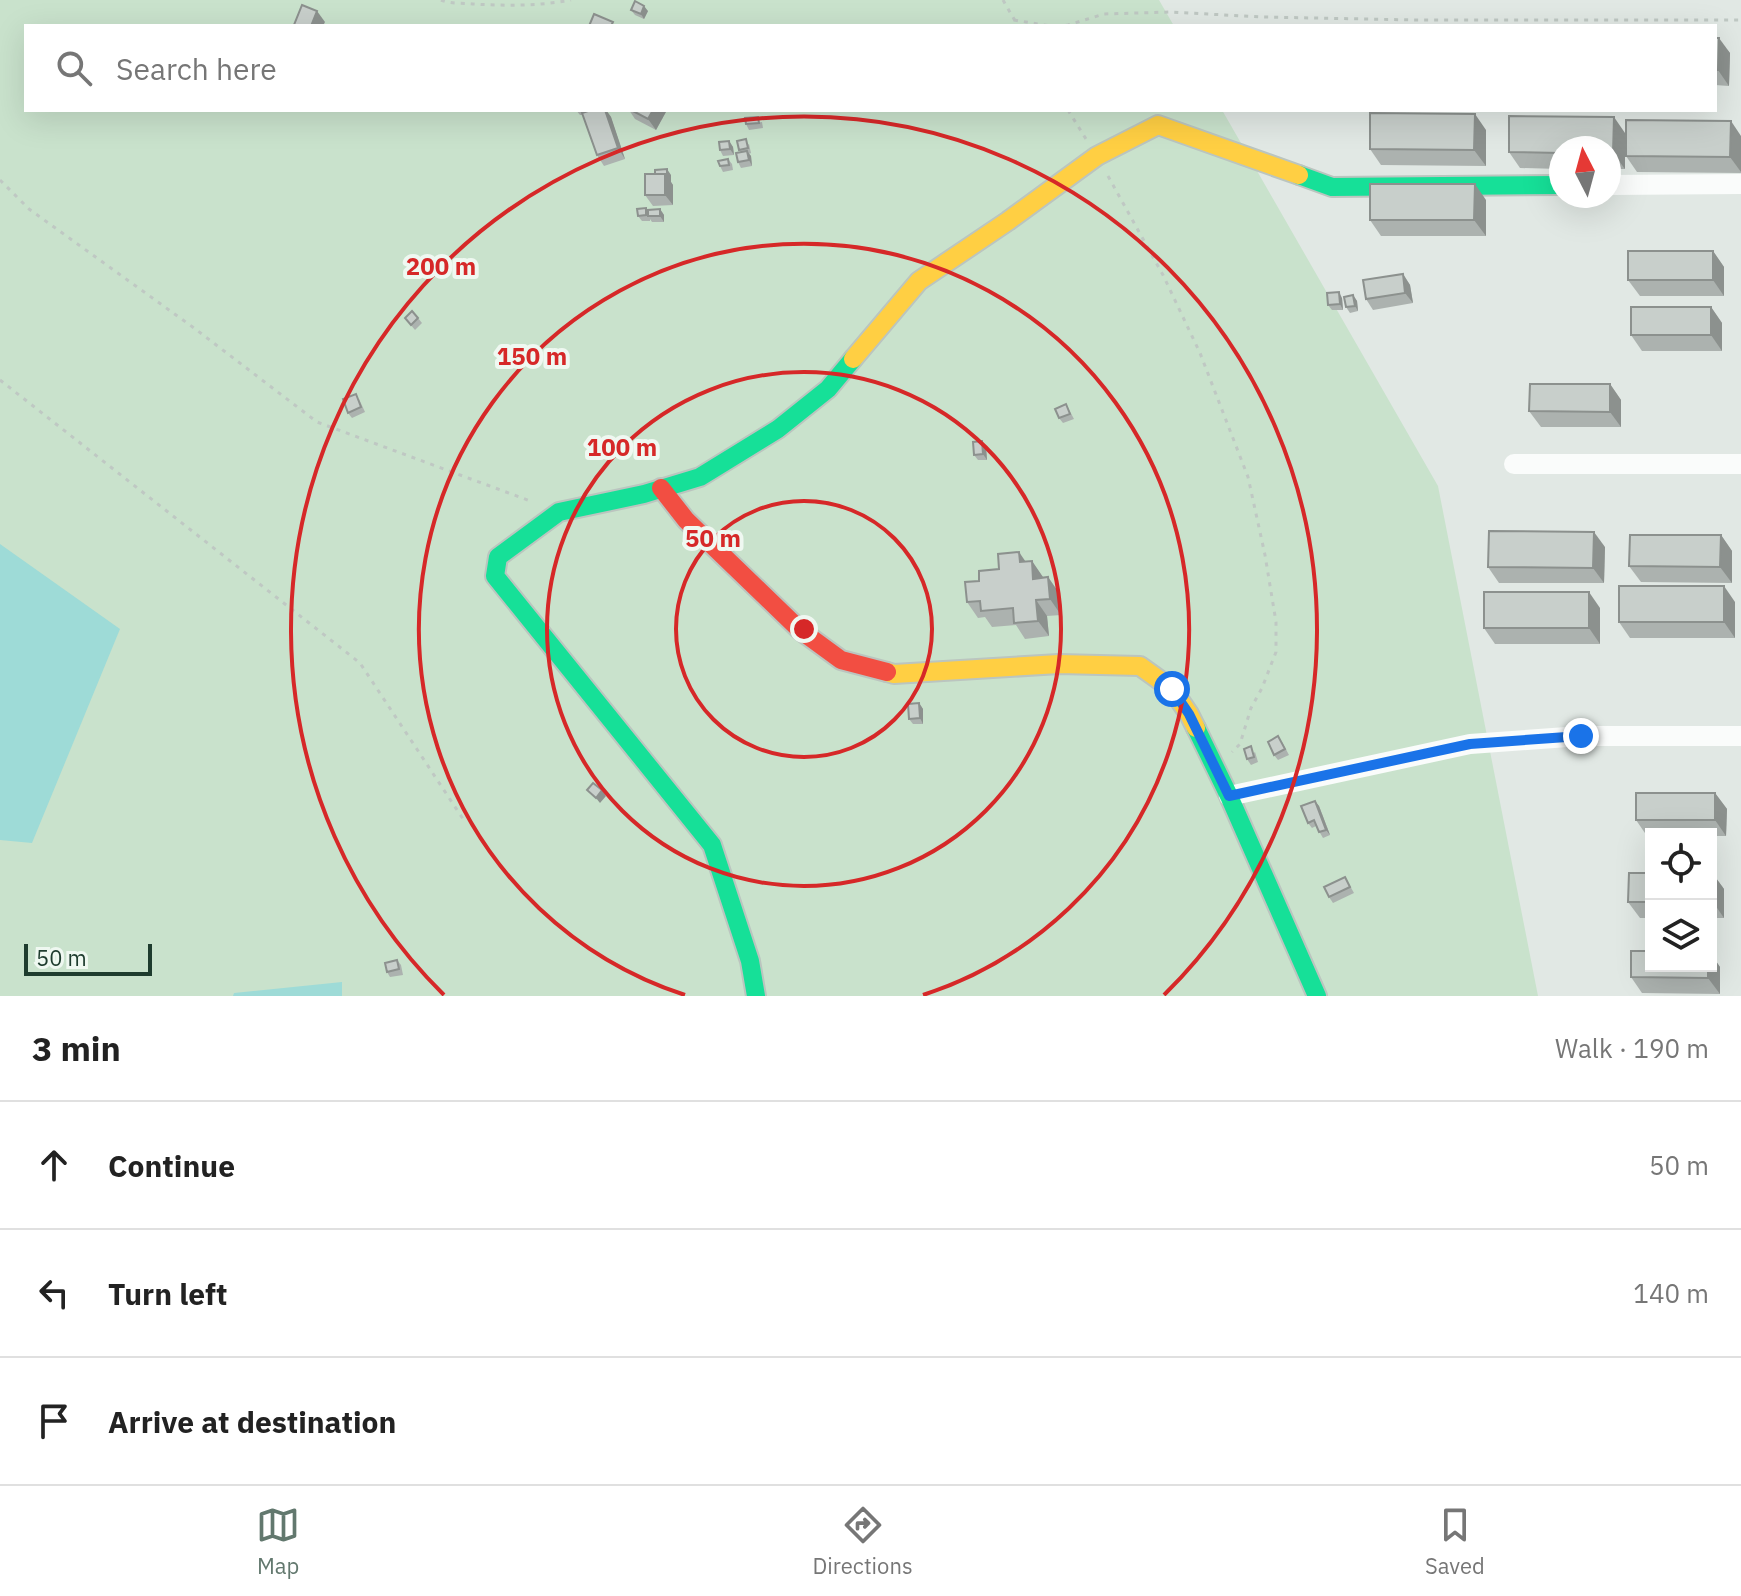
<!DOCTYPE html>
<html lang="en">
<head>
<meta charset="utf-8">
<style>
	body { margin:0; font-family:"IBM Plex Sans",sans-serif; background:#f2f2f2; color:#222 }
	.controls { position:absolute; right:24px; bottom:24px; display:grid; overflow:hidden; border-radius:0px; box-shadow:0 8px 32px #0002 }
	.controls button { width:72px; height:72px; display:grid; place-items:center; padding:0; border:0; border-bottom:2px solid #e0e0e0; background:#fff; color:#222; font:40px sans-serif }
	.compass { position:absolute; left:1549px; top:136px; width:72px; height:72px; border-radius:50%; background:#fff; box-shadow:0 8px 32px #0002; rotate:354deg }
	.scale { position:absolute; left:24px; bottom:20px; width:128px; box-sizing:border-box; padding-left:8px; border:4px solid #1e3c2e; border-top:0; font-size:22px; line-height:28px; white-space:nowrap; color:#1e3c2e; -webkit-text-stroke:6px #eff8f1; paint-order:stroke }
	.stop { position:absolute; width:24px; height:24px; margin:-18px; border:6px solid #1a73e8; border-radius:50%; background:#fff }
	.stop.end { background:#1a73e8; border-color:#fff; box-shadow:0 2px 8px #0008 }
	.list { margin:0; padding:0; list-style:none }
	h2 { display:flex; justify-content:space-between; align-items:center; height:104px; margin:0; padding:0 32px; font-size:34px }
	h2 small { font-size:26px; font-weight:400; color:#767676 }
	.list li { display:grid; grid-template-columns:52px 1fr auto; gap:24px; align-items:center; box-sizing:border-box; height:128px; padding:0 32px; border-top:2px solid #e0e0e0 }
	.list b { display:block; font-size:30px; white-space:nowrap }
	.list em { font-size:26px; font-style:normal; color:#767676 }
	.icon { flex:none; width:44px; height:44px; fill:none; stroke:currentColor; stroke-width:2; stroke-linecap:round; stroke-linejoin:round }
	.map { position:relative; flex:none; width:1741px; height:996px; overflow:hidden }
	.search { position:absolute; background:#fff; box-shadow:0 8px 32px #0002; left:24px; right:24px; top:24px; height:88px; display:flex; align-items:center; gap:20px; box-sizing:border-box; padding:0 28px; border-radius:0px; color:#767676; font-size:30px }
	.sheet { height:488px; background:#fff }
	nav { display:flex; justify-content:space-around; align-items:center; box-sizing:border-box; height:112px; border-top:2px solid #e0e0e0; background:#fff; font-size:22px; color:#767676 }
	nav a { display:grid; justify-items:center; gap:4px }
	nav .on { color:#62786e }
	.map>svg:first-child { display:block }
	.green { fill:#c9e2cc }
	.water { fill:#9edbd7 }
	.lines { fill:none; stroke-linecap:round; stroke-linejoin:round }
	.fast-casing { stroke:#bbc5bf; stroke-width:22 }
	.slow-casing { stroke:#bbc5bf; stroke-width:22 }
	.jam-casing { stroke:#bbc5bf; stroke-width:22 }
	.path { stroke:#bfc8c3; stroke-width:3; stroke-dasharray:4 6; stroke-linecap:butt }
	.street { stroke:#fafcfb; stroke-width:20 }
	.fast { stroke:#16e098; stroke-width:18 }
	.slow { stroke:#ffcf43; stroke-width:18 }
	.jam { stroke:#f24e42; stroke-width:18 }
	.wall { fill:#acb2af }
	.shaded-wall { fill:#8c918e }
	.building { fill:#c8cfcb; stroke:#8c918e; stroke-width:2 }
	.route { stroke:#1a73e8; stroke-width:10 }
	.ring { fill:none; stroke:#d62828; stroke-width:4 }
	.centre { fill:#d62828; stroke:#eff8f1; stroke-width:4 }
	.ring-label { font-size:24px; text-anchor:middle; font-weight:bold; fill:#d62828; stroke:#eff8f1; stroke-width:8; stroke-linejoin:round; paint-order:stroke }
</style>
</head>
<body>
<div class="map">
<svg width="1741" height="996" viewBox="0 0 1741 996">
	<rect width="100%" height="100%" fill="#e1e8e4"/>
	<polygon class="green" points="0,0 1159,0 1174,26 26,26 26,110 1222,110 1438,486 1538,996 0,996"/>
	<g class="water">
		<polygon points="0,544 120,629 32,843 0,840"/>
		<polygon points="342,982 342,996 233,996 234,993"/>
	</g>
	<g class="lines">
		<g class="fast-casing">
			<g id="fast">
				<polyline points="1299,175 1332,187 1561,185"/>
				<polyline points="1196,728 1229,796 1317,996"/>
				<polyline points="756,996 750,961 712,845 495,576 498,557 559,512 644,494 700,477 778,429 828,389 853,359"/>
			</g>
		</g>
		<g class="slow-casing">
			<g id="slow">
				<polyline points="853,359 919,281 1008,221 1097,156 1158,125 1299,175"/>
				<polyline points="887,672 894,674 1059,664 1140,666 1172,689 1189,714 1196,728"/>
			</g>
		</g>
		<g class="jam-casing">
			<polyline id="jam" points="661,488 686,520 800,630 841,660 887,672"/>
		</g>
		<g class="path">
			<path d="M441 0C451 4 463 3 473 4 506 6 539 6 571 0"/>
			<polyline points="1003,0 1018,26"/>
			<polyline points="1014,20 1050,26"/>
			<polyline points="1056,26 1068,25 1104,14 1170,12 1263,17 1416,20 1741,20"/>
			<polyline points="1068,110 1086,139"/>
			<polyline points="1108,176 1163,275 1200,353 1248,477 1265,555 1276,622 1276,652 1262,688 1251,708 1240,744 1232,752"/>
			<polyline points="0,180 29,209 194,328 317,422 533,502"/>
			<polyline points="0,380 360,663 465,822"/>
		</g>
		<g class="street">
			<polyline points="1609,185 1741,184"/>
			<polyline points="1514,464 1741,464"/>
			<polyline points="1229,796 1470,744 1581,736 1741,736"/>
		</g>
		<use href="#fast" class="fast"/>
		<use href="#slow" class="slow"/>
		<use href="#jam" class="jam"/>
	</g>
	<g class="wall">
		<polygon points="631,10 648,11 644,19 635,15"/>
		<polygon points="1715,38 1730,53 1729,86 1715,85"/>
		<polygon points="576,110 606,110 611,117 625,159 604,166 597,155 583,115 580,115"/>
		<polygon points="629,110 667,110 656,130 635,119"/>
		<polygon points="762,122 763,128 749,130 746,124"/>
		<polygon points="1486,130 1486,166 1381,165 1370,149"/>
		<polygon points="1625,133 1625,169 1609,169 1609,148 1561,148 1561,169 1520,168 1509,152"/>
		<polygon points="1741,136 1741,173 1637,172 1626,156"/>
		<polygon points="729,141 733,147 734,155 723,156 720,150"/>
		<polygon points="749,144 751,153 749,154 751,156 752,166 741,168 738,162 741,152 739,150"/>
		<polygon points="728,159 732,164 733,170 723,172 720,166"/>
		<polygon points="671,175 671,182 673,185 673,205 653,206 645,195"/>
		<polygon points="1486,200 1486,236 1381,236 1370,220"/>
		<polygon points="646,208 648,212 660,209 664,215 664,222 652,222 650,219 650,221 642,221 638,216"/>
		<polygon points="1713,251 1724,267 1724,296 1640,296 1628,280"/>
		<polygon points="1403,274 1410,285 1413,303 1373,310 1366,299"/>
		<polygon points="1353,295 1357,301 1358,311 1350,313 1346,307"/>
		<polygon points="1342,298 1343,310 1332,310 1328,305"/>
		<polygon points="1711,307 1722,323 1722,351 1642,351 1631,335"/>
		<polygon points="405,318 418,318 422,323 415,330"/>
		<polygon points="1610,384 1621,400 1621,427 1541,427 1529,411"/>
		<polygon points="359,399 365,412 352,418 348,413"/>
		<polygon points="1066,404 1074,419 1063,423 1059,418"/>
		<polygon points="986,447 987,460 978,460 974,455"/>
		<polygon points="1721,535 1732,551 1732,583 1641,582 1629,566"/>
		<polygon points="1605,547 1604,583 1499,583 1488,567"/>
		<polygon points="1026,561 1032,561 1043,578 1048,577 1059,593 1061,615 1047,616 1049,636 1025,639 1016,625 992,627 985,617 978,618 967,602 979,581 999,569"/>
		<polygon points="1735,602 1735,638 1630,638 1619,622"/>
		<polygon points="1600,608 1600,644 1495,644 1484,628"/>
		<polygon points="919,703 923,709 923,724 913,724 909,719"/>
		<polygon points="1282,742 1289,755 1278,760 1274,755"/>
		<polygon points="1255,752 1258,762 1251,765 1247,759"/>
		<polygon points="1715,793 1727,809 1726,836 1711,836 1711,834 1651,834 1651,836 1647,836 1636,820"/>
		<polygon points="1315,801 1319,806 1330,835 1323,838 1316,826 1312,828 1308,823"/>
		<polygon points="1651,873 1651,918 1640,918 1628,902"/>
		<polygon points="1711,874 1713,874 1724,889 1724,918 1711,918"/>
		<polygon points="1345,877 1354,893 1333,903 1329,897"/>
		<polygon points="1711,954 1720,967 1720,994 1642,993 1631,977 1711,966"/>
		<polygon points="397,960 401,965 403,975 390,977 387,972"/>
	</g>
	<g class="shaded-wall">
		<polygon points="644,6 648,11 644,19 641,14"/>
		<polygon points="317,11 325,22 323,26 311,26"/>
		<polygon points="1719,38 1730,53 1729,86 1718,70"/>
		<polygon points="605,110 606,110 611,117 625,159 618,148"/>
		<polygon points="653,110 667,110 656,130 648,119"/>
		<polygon points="1475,114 1486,130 1486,166 1474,150"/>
		<polygon points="1614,117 1625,133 1625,169 1613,153"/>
		<polygon points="1731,121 1741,136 1741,172 1730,157"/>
		<polygon points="729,141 733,147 734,155 730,149"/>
		<polygon points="747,151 751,156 752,166 749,160"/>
		<polygon points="667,169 671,175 671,182 673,185 673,205 665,195 665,174"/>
		<polygon points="1475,184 1486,200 1486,236 1474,220"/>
		<polygon points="660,209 664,215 664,222 660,216"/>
		<polygon points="1713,251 1724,267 1724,296 1713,280"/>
		<polygon points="1403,274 1410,285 1413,303 1405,293"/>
		<polygon points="1339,292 1342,298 1343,310 1340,304"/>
		<polygon points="1353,295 1357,301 1358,311 1355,306"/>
		<polygon points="1711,307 1722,323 1722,351 1711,335"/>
		<polygon points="1610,384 1621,400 1621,427 1610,412"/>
		<polygon points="982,441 986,447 987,460 983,454"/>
		<polygon points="1594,532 1605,547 1604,583 1593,568"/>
		<polygon points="1721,535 1732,551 1732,583 1720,567"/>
		<polygon points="1019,552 1030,568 1020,562"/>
		<polygon points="1032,561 1043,577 1044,595 1033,579"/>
		<polygon points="1048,577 1059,593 1061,615 1050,599"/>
		<polygon points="1724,586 1735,602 1735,638 1724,622"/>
		<polygon points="1589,592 1600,608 1600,644 1589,628"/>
		<polygon points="1036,600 1047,616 1049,636 1038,621"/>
		<polygon points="919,703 923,709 923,724 920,718"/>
		<polygon points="602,790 606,796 600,803 596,798"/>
		<polygon points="1715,793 1727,809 1726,836 1715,820"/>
		<polygon points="1315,801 1319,806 1330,835 1326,830"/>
		<polygon points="1713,874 1724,889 1724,918 1713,902"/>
		<polygon points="1711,954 1720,967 1720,994 1708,978 1708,966 1711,966"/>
	</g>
	<g class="building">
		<polygon points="635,1 644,6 641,14 631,10"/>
		<polygon points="302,5 317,11 311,26 297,26 294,25"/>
		<polygon points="594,14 613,22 611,26 589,26"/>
		<polygon points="1715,38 1719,38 1718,70 1715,70"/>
		<polygon points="591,110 605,110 618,148 597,155 582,113"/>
		<polygon points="631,110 653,110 648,119"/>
		<polygon points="1370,113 1475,114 1474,150 1370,149"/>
		<polygon points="1509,116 1614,117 1613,153 1609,153 1609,148 1561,148 1561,153 1509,152"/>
		<polygon points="758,117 759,123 746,124 745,118"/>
		<polygon points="1626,120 1731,121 1730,157 1626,156"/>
		<polygon points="746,139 748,148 739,150 737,141"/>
		<polygon points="729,141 730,149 720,150 719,142"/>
		<polygon points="747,151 749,160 738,162 736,153"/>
		<polygon points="728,159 729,165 720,166 718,161"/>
		<polygon points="667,169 667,176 665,174 655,174 655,170"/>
		<rect x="645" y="174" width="20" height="21"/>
		<polygon points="1370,184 1475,184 1474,220 1370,220"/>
		<polygon points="646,208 646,215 638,216 637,209"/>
		<polygon points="660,209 660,216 648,216 648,210"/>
		<rect x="1628" y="251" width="85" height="29"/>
		<polygon points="1403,274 1405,293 1366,299 1363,280"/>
		<polygon points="1339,292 1340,304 1328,305 1327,293"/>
		<polygon points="1353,295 1355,306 1346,307 1344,297"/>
		<rect x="1631" y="307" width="80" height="28"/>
		<polygon points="412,311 418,318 411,325 405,318"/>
		<polygon points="1530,384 1610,384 1610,412 1529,411"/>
		<polygon points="356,394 361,407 348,413 343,399"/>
		<polygon points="1066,404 1070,414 1059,418 1055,409"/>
		<polygon points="982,441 983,454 974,455 973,442"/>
		<polygon points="1489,531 1594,532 1593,568 1488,567"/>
		<polygon points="1630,535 1721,535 1720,567 1629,566"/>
		<polygon points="1019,552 1020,562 1032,561 1033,579 1048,577 1050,599 1036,600 1038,621 1014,623 1013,608 981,611 980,601 967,602 965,582 979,581 979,571 999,569 998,554"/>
		<rect x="1619" y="586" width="105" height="36"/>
		<rect x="1484" y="592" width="105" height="36"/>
		<polygon points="919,703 920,718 909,719 908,704"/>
		<polygon points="1278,736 1285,749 1274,755 1268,742"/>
		<polygon points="1251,746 1254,757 1247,759 1244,749"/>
		<polygon points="593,783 602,790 596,798 587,790"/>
		<rect x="1636" y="793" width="79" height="27"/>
		<polygon points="1315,801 1326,830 1319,832 1314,820 1308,823 1301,806"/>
		<polygon points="1629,873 1651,873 1651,902 1628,902"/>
		<rect x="1711" y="874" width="2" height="28"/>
		<polygon points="1345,877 1350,887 1329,897 1324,887"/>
		<polygon points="1631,951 1651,951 1651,966 1708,966 1708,978 1631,977"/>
		<polygon points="397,960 399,969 387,972 385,963"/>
	</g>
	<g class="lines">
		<polyline class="route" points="1172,689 1189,714 1229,796 1470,744 1581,736"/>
	</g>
	<g class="ring">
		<circle cx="804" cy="629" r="128"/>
		<circle cx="804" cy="629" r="257"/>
		<path d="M685 995A385 385 0 1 1 923 995"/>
		<path d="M444 995A513 513 0 1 1 1164 995"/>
	</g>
	<circle cx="804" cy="629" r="12" class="centre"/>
	<g class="ring-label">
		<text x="441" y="275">200 m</text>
		<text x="532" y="365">150 m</text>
		<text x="622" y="456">100 m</text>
		<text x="713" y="547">50 m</text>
	</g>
</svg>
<div class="controls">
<button><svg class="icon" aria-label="locate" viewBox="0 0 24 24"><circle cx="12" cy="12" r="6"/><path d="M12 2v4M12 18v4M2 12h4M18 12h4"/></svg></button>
<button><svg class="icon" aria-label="layers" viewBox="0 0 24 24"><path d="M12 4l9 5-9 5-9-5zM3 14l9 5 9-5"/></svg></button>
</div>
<svg class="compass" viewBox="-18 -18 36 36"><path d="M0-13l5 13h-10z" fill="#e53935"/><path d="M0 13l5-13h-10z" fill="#767676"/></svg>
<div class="scale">50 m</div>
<div class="stop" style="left:1172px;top:689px"></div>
<div class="stop end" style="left:1581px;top:736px"></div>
<div class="search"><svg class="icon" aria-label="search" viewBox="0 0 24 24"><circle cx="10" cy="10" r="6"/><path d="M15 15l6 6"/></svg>Search here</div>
</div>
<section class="sheet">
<h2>3 min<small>Walk · 190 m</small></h2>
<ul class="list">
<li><svg class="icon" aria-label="ahead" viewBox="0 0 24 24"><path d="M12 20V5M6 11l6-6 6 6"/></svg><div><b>Continue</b></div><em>50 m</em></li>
<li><svg class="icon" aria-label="left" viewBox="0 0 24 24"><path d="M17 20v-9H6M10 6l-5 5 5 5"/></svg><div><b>Turn left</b></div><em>140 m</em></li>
<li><svg class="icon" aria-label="arrive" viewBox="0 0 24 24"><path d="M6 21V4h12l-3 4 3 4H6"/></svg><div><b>Arrive at destination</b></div></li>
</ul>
</section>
<nav>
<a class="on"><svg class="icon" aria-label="map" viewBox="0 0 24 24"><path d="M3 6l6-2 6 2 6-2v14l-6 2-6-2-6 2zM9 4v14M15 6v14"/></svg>Map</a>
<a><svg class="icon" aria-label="directions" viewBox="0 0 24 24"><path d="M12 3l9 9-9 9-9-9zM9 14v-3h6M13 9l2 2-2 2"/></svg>Directions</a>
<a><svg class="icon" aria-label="saved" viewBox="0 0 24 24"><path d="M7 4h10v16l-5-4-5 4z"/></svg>Saved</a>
</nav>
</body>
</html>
